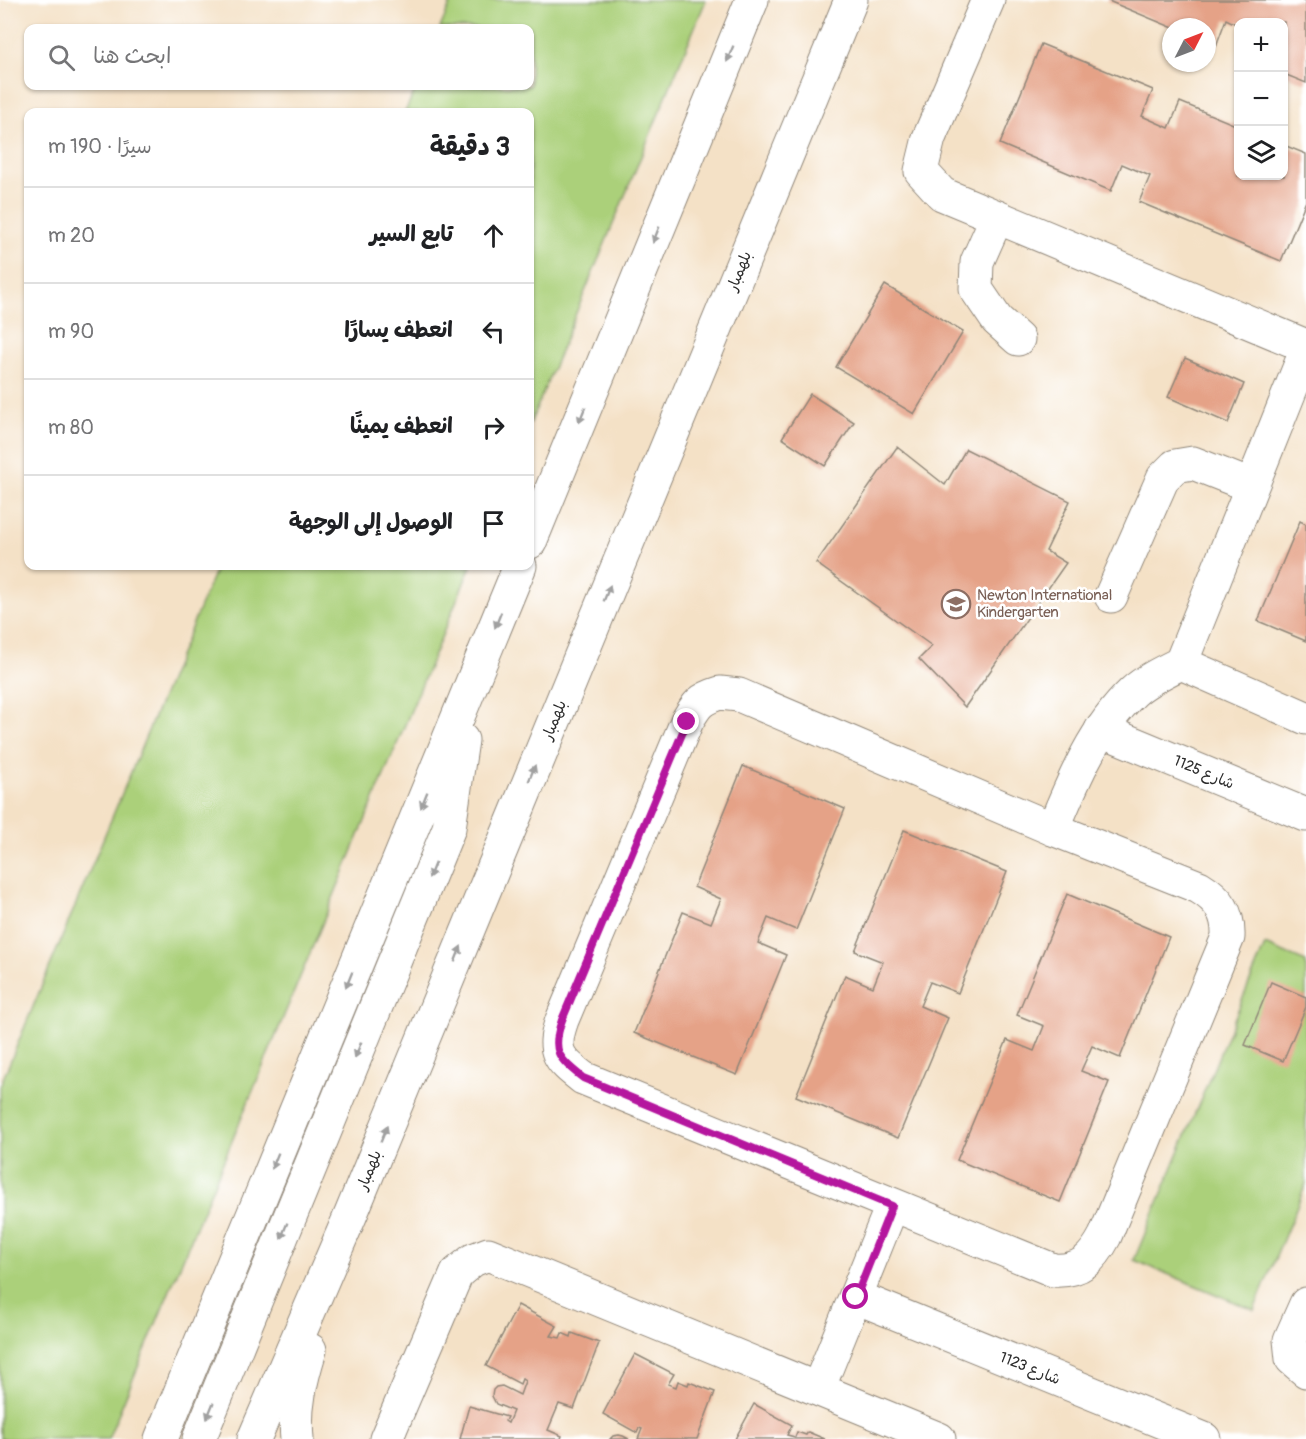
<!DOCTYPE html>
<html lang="ar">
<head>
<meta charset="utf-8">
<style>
	body { margin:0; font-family:Pangolin,"Playpen Sans Arabic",sans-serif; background:#f6f6f6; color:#202124; direction:rtl }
	.controls { position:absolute; right:18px; top:18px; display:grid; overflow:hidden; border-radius:12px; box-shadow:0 2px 4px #0004 }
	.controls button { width:54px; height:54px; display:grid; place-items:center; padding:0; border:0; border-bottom:2px solid #e0e0e0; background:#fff; color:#202124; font:30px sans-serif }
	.compass { position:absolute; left:1162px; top:18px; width:54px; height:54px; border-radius:50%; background:#fff; box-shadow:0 2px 4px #0004; rotate:48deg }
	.stop { position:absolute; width:18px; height:18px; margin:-14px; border:4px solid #b5179e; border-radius:50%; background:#fff }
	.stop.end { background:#b5179e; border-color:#fff; box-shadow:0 2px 6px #0008 }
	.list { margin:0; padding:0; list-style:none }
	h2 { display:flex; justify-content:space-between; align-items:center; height:78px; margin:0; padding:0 24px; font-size:26px }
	h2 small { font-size:20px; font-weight:400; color:#757577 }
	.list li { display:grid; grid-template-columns:39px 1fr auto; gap:18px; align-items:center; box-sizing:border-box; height:96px; padding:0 24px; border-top:2px solid #e0e0e0 }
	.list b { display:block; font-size:22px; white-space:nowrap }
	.list em { font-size:20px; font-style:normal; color:#757577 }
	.icon { flex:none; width:33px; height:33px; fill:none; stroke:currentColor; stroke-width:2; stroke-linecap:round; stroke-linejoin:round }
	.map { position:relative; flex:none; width:1306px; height:1439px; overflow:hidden; direction:ltr }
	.search { position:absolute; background:#fff; box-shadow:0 2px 4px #0004; left:24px; top:24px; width:510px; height:66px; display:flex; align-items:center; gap:15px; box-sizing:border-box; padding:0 21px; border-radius:12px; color:#757577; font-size:22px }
	.panel { position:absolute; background:#fff; box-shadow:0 2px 4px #0004; left:24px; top:108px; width:510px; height:462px; border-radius:12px; direction:rtl }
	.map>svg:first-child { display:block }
	.green { fill:#abd07a; stroke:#6b7e52; stroke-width:1.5 }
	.building { fill:#e5a287 }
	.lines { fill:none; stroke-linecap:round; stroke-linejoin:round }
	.minor-casing { stroke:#908678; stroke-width:35 }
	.minor { stroke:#fff; stroke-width:33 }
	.oneway { fill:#a0a0a0 }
	.route { stroke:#b5179e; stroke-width:8 }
	.labels { text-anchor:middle; stroke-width:5; stroke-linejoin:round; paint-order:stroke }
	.street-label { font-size:15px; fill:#2b2b2b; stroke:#fff }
	.education-label { font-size:15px; fill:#785e54; stroke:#fff; text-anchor:start }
</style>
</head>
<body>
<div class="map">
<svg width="1306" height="1439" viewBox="0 0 1306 1439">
	<rect width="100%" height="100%" fill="#fff"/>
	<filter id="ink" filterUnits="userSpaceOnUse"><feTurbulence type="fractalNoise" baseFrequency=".0167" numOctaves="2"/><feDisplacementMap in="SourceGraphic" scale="12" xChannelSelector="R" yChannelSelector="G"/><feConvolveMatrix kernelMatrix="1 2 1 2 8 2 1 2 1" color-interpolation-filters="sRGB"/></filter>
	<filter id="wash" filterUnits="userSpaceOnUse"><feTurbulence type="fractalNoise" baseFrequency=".008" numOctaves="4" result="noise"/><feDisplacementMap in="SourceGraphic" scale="24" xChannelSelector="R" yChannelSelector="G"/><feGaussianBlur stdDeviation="1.35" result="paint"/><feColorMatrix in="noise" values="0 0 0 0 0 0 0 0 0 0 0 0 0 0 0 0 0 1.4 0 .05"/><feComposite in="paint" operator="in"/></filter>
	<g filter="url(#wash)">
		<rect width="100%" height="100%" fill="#f4e1c6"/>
		<g class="green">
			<polygon points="452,0 706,0 530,424 530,112 405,112 417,86 530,86 530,28 440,28"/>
			<polygon points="217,566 471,566 108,1439 0,1439 0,1086"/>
			<polygon points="1265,945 1306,962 1306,1184 1254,1310 1134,1260"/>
		</g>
		<g id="blocks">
			<g class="building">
				<polygon points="1106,0 1306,0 1306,83 1284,74 1284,22 1238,22 1238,25 1226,19 1216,46 1207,42 1207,27 1171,27"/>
				<polygon points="1041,44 1153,90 1142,116 1169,128 1180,102 1238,126 1238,176 1284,176 1284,145 1306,154 1306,201 1281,261 1139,202 1150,176 1122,164 1111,191 1000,144"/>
				<polygon points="885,285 963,332 914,414 836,367"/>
				<polygon points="1185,358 1244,384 1228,423 1168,397"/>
				<polygon points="810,394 854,422 825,466 782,438"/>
				<polygon points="897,447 945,485 966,449 1070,501 1046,551 1066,563 965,707 919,659 932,646 816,563"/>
				<polygon points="1300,521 1306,524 1306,641 1258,621"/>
				<polygon points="743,766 845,809 796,930 768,918 758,943 786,955 737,1075 634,1033 683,912 711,923 721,899 694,887"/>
				<polygon points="904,830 1007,872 958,993 930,982 920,1006 948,1018 898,1138 796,1096 845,975 873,987 883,962 855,951"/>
				<polygon points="1067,894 1169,937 1120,1058 1092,1046 1081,1071 1109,1082 1060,1202 957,1160 1007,1040 1034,1051 1044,1026 1017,1015"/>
				<polygon points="1271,982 1306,997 1306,1007 1283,1061 1245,1045"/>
				<polygon points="518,1305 557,1326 551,1336 560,1338 562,1333 571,1337 572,1333 599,1343 574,1409 559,1404 548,1430 562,1436 561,1439 460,1439 469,1406 507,1417 505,1421 508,1423 513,1411 496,1404 492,1396 493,1390 496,1387 502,1386 520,1395 525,1381 522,1379 520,1384 486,1366"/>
				<polygon points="635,1354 674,1374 668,1384 676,1387 678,1381 688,1385 689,1382 715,1392 697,1439 638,1439 642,1429 639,1428 637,1433 603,1414"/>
				<polygon points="754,1404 792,1425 787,1435 795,1437 797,1432 806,1435 808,1432 825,1439 735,1439"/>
				<polygon points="619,1435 623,1436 629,1439 610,1439 613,1436"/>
			</g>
		</g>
	</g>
	<g filter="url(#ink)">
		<use href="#blocks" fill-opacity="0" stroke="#908678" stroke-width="1.5"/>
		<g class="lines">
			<g class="minor-casing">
				<g id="minor">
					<polyline points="988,0 929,138 921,171 942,194 1306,346"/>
					<polyline points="997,217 977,262 976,289 997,320 1018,339"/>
					<polyline points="530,542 752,0"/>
					<polyline points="1111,596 1163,478 1175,466 1193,463 1251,486"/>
					<polyline points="1181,663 1306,718"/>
					<path d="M720 693 739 695 1053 829 1199 887C1219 899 1229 913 1228 937L1105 1236C1093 1259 1080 1272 1053 1270L583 1078C558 1059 551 1051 562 1020L687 721C697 704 700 699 720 693Z"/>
					<polyline points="1101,730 1306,815"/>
					<path d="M1053 829C1073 781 1094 729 1133 692 1146 680 1165 671 1181 663L1306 351"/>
					<polyline points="856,1297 1204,1439"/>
					<polyline points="1306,1304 1290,1340 1292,1359 1306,1371"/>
					<polyline points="818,1389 892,1206"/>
					<polyline points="161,1439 520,566"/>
					<polyline points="199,1439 449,828 462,740"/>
					<polyline points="254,1439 351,1214 851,0"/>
					<path d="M297 1439C294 1408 301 1379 310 1350"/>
					<polyline points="386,1439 457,1273 473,1260 488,1254 939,1439"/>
				</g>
			</g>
			<use href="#minor" class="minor"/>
		</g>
		<defs><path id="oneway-solid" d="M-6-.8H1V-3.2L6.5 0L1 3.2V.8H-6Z" transform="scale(1.5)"/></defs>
		<g class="oneway">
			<use href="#oneway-solid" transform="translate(730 54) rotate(112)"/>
			<use href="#oneway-solid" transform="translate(656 235) rotate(112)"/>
			<use href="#oneway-solid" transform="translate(582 415) rotate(112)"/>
			<use href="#oneway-solid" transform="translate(607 593) rotate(-68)"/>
			<use href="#oneway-solid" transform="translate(498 620) rotate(112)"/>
			<use href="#oneway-solid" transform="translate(532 773) rotate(-68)"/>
			<use href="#oneway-solid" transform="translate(424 800) rotate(112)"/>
			<use href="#oneway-solid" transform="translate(432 870) rotate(112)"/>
			<use href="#oneway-solid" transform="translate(458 954) rotate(-68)"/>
			<use href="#oneway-solid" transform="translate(349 980) rotate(112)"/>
			<use href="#oneway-solid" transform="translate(358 1050) rotate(112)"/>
			<use href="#oneway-solid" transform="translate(384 1134) rotate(-68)"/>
			<use href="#oneway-solid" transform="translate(275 1161) rotate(112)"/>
			<use href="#oneway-solid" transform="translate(284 1231) rotate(112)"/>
			<use href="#oneway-solid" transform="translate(210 1411) rotate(112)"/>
		</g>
	</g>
	<g class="lines" filter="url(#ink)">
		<path class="route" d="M687 722 562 1020C551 1051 558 1058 583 1078L892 1206 856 1297"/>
	</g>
	<defs>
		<g id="school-ring" transform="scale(1.5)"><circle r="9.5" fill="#fff" stroke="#8d6e63" stroke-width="1.5"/><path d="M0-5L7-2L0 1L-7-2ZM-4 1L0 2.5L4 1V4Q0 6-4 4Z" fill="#8d6e63"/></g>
	</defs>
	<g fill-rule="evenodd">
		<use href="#school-ring" x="956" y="604"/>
	</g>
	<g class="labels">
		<g class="street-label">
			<text transform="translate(739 271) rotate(-68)" y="5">بلهمبار</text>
			<text transform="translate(554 720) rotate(-68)" y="5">بلهمبار</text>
			<text transform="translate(1204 772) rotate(23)" y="5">شارع 1125</text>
			<text transform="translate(369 1170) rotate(-68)" y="5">بلهمبار</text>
			<text transform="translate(1030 1368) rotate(22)" y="5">شارع 1123</text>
		</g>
		<g class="education-label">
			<text x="977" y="600">Newton International<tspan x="977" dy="17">Kindergarten</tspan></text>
		</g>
	</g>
</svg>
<div class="controls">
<button>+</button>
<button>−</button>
<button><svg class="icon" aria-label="layers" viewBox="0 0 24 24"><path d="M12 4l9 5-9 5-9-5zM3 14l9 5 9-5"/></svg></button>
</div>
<svg class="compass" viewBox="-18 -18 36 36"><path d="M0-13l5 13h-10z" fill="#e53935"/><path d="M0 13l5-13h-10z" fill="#757577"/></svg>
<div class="stop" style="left:856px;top:1297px"></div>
<div class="stop end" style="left:687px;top:722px"></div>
<div class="search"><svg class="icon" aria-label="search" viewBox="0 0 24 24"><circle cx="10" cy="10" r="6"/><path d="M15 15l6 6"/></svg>ابحث هنا</div>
<section class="panel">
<h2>3 دقيقة<small>سيرًا · 190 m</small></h2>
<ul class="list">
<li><svg class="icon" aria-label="ahead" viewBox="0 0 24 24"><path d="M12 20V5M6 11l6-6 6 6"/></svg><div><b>تابع السير</b></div><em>20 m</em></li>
<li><svg class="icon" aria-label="left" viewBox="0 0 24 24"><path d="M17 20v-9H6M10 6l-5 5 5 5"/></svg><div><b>انعطف يسارًا</b></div><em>90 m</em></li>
<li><svg class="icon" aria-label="right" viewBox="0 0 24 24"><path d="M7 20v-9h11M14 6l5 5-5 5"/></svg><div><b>انعطف يمينًا</b></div><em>80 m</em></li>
<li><svg class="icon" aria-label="arrive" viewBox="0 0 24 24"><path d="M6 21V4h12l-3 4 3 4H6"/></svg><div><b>الوصول إلى الوجهة</b></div></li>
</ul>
</section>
</div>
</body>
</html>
